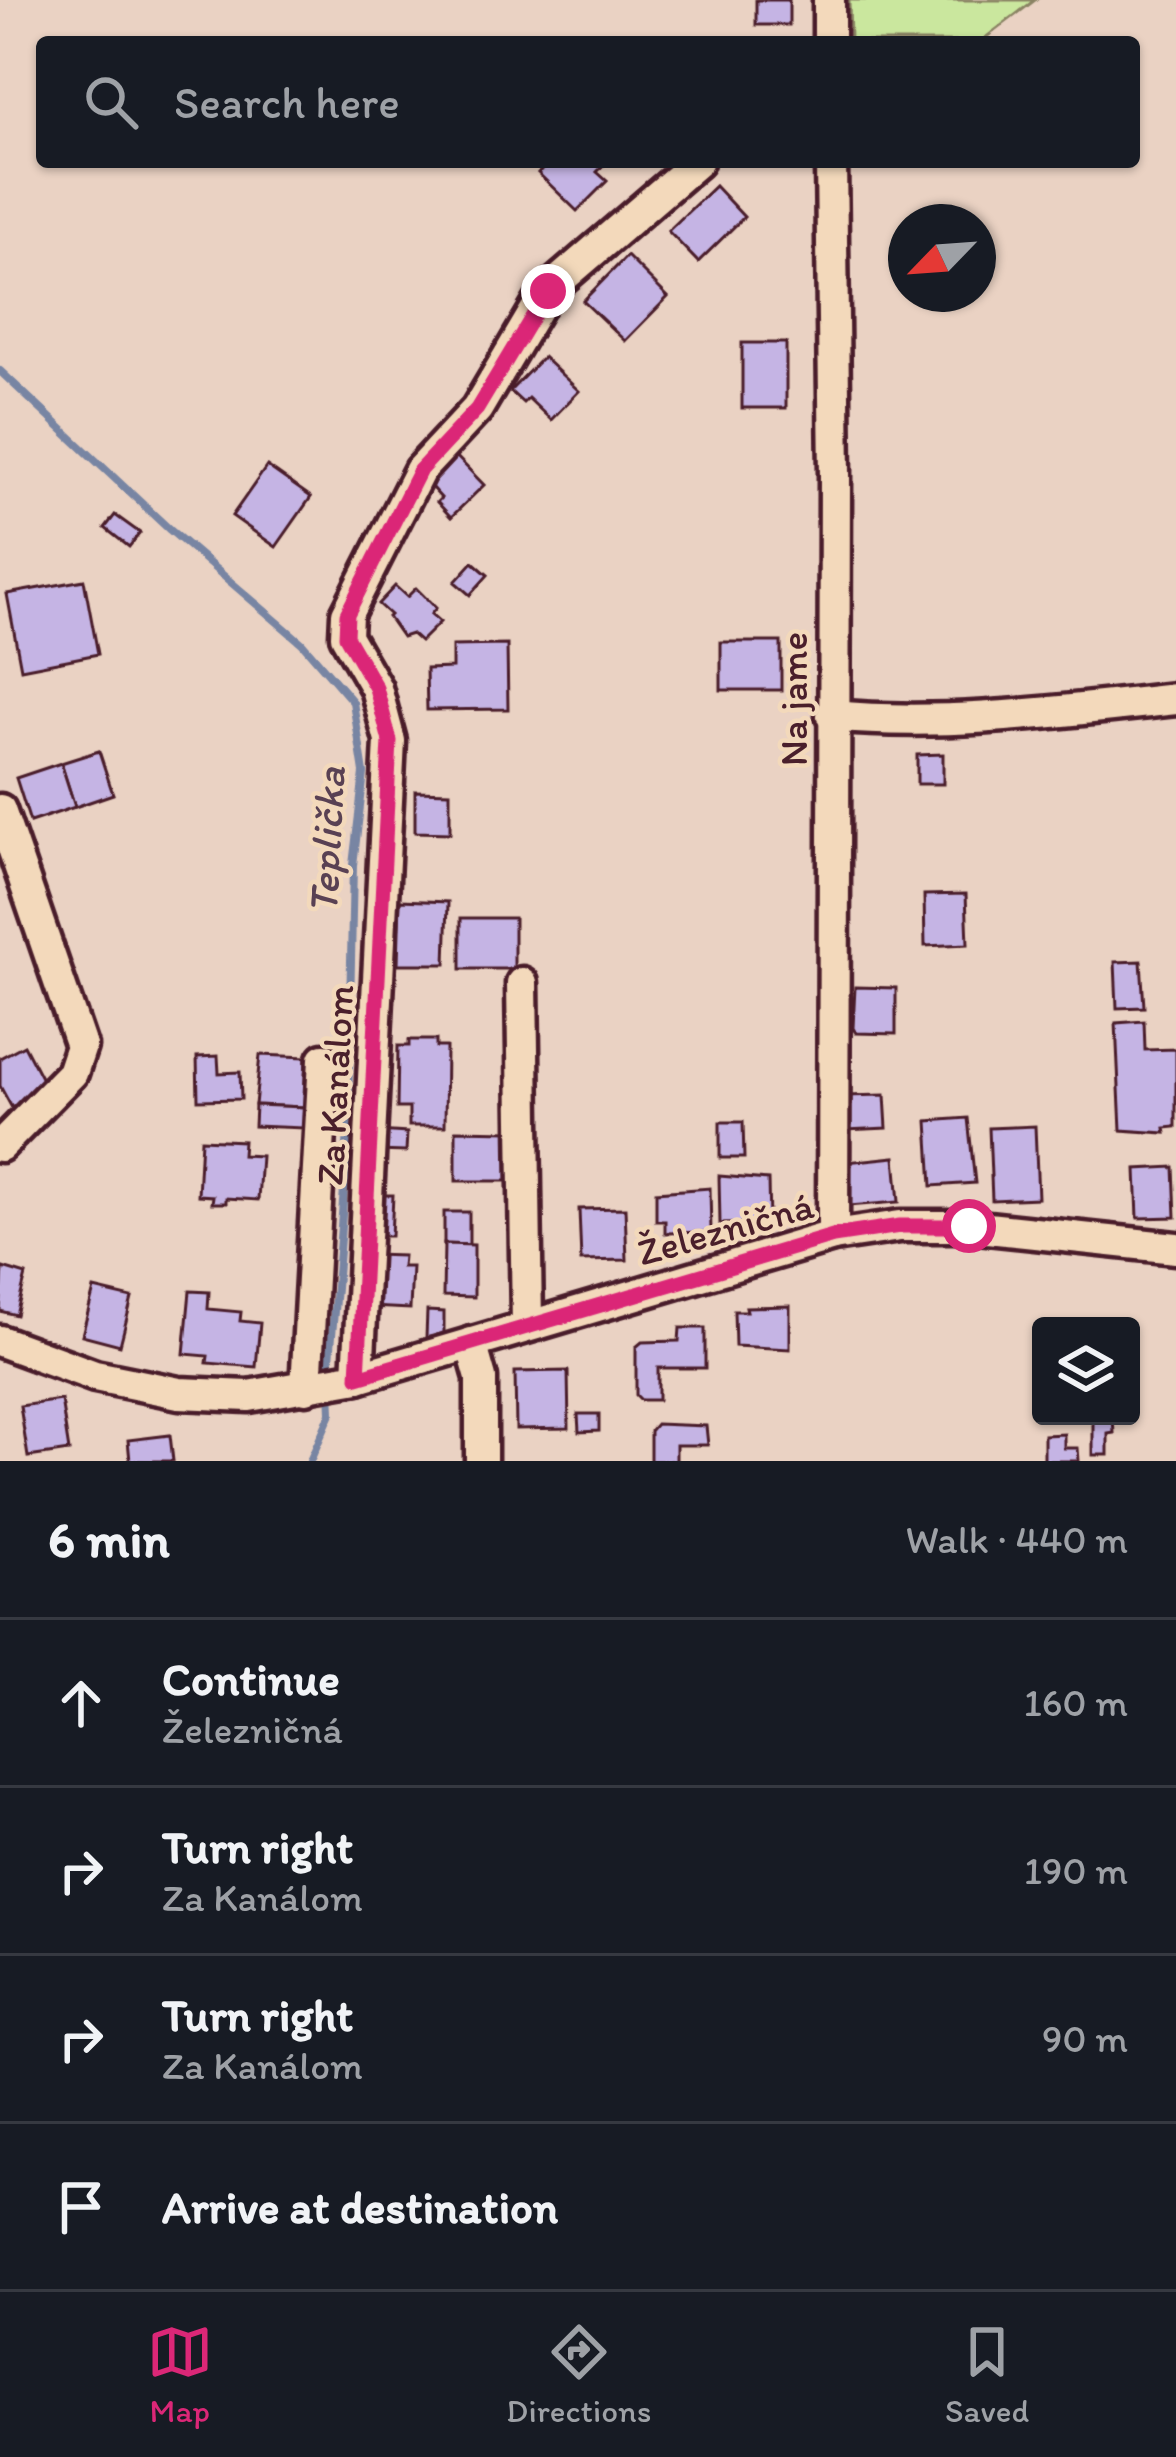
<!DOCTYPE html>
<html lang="en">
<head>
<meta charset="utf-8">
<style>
	body { margin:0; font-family:Itim,sans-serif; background:#242831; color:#f1f3f6 }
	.controls { position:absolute; right:36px; bottom:36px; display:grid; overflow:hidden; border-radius:12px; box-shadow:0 3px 9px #0004 }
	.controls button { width:108px; height:108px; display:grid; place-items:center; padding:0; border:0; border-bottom:3px solid #363941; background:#171b24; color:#f1f3f6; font:60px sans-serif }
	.compass { position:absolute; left:888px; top:204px; width:108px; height:108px; border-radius:50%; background:#171b24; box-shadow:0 3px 9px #0004; rotate:245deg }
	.stop { position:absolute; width:36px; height:36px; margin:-27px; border:9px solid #db2777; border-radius:50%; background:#fff }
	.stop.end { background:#db2777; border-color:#fff; box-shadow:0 3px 12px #0008 }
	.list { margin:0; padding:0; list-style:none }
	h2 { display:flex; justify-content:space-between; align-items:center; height:156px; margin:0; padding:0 48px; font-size:51px }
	h2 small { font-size:39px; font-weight:400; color:#9ea1a6 }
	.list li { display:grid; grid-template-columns:78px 1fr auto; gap:36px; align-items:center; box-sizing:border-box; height:168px; padding:0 48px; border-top:3px solid #363941 }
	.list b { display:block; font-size:45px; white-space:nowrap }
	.list p { margin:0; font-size:39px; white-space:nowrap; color:#9ea1a6 }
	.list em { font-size:39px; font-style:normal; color:#9ea1a6 }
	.icon { flex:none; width:66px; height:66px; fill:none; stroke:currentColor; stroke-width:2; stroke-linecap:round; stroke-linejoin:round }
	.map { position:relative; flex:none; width:1176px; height:1461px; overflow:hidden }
	.search { position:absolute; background:#171b24; box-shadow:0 3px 9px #0004; left:36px; right:36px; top:36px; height:132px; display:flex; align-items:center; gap:30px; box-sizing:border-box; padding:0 42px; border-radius:12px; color:#9ea1a6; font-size:45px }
	.sheet { height:828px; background:#171b24 }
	nav { display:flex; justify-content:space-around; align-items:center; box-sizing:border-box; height:168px; border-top:3px solid #363941; background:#171b24; font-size:33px; color:#9ea1a6 }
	nav a { display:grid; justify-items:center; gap:6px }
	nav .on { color:#db2777 }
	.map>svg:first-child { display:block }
	.green { fill:#cae79e; stroke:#8a8364; stroke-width:3 }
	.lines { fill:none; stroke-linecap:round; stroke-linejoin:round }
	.stream { stroke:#7885a3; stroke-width:8 }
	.building { fill:#c5b4e4; stroke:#4a1f2b; stroke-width:3 }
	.minor-casing { stroke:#4a1f2b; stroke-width:39 }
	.minor { stroke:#f3d9bb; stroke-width:30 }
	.route { stroke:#db2777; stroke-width:15 }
	.labels { text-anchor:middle; stroke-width:9; stroke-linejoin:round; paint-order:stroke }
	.street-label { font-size:39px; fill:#4a1f2b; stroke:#f3d9bb }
	.water-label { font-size:42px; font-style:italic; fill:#594153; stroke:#f3d9bb }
</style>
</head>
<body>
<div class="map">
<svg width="1176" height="1461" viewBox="0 0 1176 1461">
	<rect width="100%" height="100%" fill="#ead2c3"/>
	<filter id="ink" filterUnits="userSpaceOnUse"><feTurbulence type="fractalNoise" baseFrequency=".00833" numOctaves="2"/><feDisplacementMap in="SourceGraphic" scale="24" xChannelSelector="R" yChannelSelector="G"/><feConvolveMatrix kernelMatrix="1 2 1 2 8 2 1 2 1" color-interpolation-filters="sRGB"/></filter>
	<g filter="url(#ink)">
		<polygon class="green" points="849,0 1035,0 980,42 850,42"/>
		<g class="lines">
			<g class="stream">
				<polyline points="0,371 170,530 302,643 353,702 364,773 353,865 347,1153 329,1372"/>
				<polyline points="310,1461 331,1413 330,1387"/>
			</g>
		</g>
		<g class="building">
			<rect x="756" y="0" width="33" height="25"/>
			<polygon points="549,162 607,162 597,172 607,181 577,211 538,173"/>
			<polygon points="715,186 744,217 698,262 668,231"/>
			<polygon points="627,256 668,297 625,341 583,301"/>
			<rect x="742" y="343" width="44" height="65"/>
			<polygon points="543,357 579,391 551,420 528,398 523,403 510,391"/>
			<polygon points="451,451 484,485 451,517 437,502 441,498 423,478"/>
			<polygon points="267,466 311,497 276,547 232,516"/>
			<polygon points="115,515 140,533 129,547 105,528"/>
			<polygon points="473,562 488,575 470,595 455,582"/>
			<polygon points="84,580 98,654 21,669 7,594"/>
			<polygon points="395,586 407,597 416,588 436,608 431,614 440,622 420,642 411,634 402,637 388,617 390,615 378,604"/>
			<rect x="721" y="642" width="60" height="48"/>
			<polygon points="507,645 508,709 427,710 426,669 452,668 452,646"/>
			<polygon points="99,751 113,794 75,807 61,763"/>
			<polygon points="943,754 943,784 917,784 917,755"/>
			<polygon points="61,763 75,807 30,822 16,778"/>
			<polygon points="415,791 450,792 450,833 415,832"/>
			<polygon points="966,894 968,944 925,946 924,895"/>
			<polygon points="400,900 448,902 446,964 398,964"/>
			<rect x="461" y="918" width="53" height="51"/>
			<polygon points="1141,961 1144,1007 1117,1008 1115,962"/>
			<polygon points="855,987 896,988 896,1034 856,1033 853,1028"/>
			<polygon points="1144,1021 1145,1050 1176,1049 1176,1127 1165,1128 1166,1133 1121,1130 1116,1023"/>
			<polygon points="409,1040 436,1040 436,1047 446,1047 445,1126 409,1126 409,1108 397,1108 398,1046 409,1046"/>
			<polygon points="24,1045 47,1089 12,1108 0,1086 0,1058"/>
			<polygon points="260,1055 306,1057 304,1107 255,1105"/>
			<polygon points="218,1056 219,1073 240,1072 241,1099 198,1100 197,1057"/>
			<polygon points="885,1095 887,1128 846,1130 844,1096"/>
			<polygon points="255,1105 304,1107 304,1128 254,1126"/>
			<polygon points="968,1118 975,1183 932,1186 928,1121"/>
			<polygon points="720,1122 743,1122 744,1158 720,1158"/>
			<polygon points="1035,1126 1038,1198 992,1200 989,1128"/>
			<polygon points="456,1130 511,1131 511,1181 456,1181"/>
			<polygon points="377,1131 407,1133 406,1152 376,1151"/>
			<polygon points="201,1139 243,1141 242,1155 261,1156 258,1200 226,1198 226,1203 212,1203 213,1196 198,1195"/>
			<polygon points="895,1157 899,1202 849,1206 846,1162"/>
			<polygon points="1174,1167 1176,1217 1138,1218 1136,1169"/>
			<polygon points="719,1176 768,1180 769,1223 720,1224"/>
			<polygon points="710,1188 711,1232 665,1233 665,1221 656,1221 656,1192"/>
			<polygon points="375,1195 393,1195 391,1236 373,1236"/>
			<polygon points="625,1208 627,1260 581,1261 579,1209"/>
			<polygon points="444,1212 469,1212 469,1245 444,1244"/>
			<polygon points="444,1244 474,1245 474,1297 443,1296"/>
			<polygon points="372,1255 403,1256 402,1267 412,1267 410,1309 370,1307"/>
			<polygon points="3,1268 26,1275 16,1315 0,1311"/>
			<polygon points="94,1289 132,1298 120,1345 82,1335"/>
			<polygon points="190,1291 209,1292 208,1309 241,1312 240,1321 260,1323 256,1367 207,1363 208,1356 184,1354"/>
			<polygon points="790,1306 790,1349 735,1346 734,1311 747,1311 746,1307"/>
			<polygon points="427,1311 444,1312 444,1334 426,1338"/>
			<polygon points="680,1328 705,1328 705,1368 658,1368 658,1400 641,1400 636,1395 636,1347 642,1342 679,1341"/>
			<polygon points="568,1371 569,1428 516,1429 515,1372"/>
			<polygon points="61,1400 69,1451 28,1457 20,1406"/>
			<polygon points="578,1414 599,1414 599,1431 579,1432"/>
			<polygon points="1093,1418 1113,1418 1114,1433 1108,1434 1108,1455 1093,1455"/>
			<polygon points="656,1424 706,1426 708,1445 676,1445 676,1461 650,1461 650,1431"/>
			<polygon points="1064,1434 1064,1448 1078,1448 1079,1461 1044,1461 1044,1435"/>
			<polygon points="170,1435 173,1461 130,1461 128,1440"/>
		</g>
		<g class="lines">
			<g class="minor-casing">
				<g id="minor">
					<polyline points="829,0 829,42"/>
					<polyline points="831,162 835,475 833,1236"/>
					<path d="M832 716C945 727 1063 711 1176 699"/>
					<polyline points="0,810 81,1046 72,1073 0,1146"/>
					<polyline points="522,983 527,1325"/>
					<polyline points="0,1341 95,1376 179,1393 249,1396 358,1377 833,1236 900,1226 969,1226 1176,1248"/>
					<polyline points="471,1343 481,1378 481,1461"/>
					<polyline points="358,1377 390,741 376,688 346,636 347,614 420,470 477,409 547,291 697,162"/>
					<polyline points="306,1388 324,1059"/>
				</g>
			</g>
			<use href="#minor" class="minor"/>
		</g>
	</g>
	<g class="lines" filter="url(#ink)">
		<polyline class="route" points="548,291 477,409 420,470 347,614 346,636 376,688 390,741 358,1377 833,1236 900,1226 969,1226"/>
	</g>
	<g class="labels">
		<g class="street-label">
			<text transform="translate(793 699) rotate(-90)" y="14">Na jame</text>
			<text transform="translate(334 1085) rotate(-87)" y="14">Za Kanálom</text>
			<text transform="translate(725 1228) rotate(-16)" y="14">Železničná</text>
		</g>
		<g class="water-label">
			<text transform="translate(326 840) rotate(-87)" y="15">Teplička</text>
		</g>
	</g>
</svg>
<div class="controls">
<button><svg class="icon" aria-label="layers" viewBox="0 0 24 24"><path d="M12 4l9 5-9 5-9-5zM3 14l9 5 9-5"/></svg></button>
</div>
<svg class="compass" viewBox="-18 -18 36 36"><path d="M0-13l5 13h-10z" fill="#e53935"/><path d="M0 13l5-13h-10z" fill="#9ea1a6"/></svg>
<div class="stop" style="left:969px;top:1226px"></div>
<div class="stop end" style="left:548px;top:291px"></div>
<div class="search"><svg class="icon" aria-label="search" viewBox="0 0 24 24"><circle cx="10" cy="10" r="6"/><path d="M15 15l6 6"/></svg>Search here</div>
</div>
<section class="sheet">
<h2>6 min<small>Walk · 440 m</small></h2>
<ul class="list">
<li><svg class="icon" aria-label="ahead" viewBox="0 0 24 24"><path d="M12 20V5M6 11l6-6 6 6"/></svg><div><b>Continue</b><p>Železničná</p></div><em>160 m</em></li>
<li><svg class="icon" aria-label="right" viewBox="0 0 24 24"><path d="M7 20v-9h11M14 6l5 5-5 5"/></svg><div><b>Turn right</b><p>Za Kanálom</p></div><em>190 m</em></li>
<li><svg class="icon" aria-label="right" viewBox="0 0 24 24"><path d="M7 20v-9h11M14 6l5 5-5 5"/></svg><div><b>Turn right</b><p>Za Kanálom</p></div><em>90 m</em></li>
<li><svg class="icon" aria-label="arrive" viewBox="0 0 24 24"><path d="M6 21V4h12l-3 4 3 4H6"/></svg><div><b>Arrive at destination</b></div></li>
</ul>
</section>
<nav>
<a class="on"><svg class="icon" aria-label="map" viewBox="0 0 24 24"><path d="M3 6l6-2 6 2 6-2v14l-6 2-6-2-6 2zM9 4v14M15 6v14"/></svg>Map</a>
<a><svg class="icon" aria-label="directions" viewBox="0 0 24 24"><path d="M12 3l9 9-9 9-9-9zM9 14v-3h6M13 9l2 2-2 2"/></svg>Directions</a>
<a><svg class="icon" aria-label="saved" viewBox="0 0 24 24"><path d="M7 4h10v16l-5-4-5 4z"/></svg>Saved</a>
</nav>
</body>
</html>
